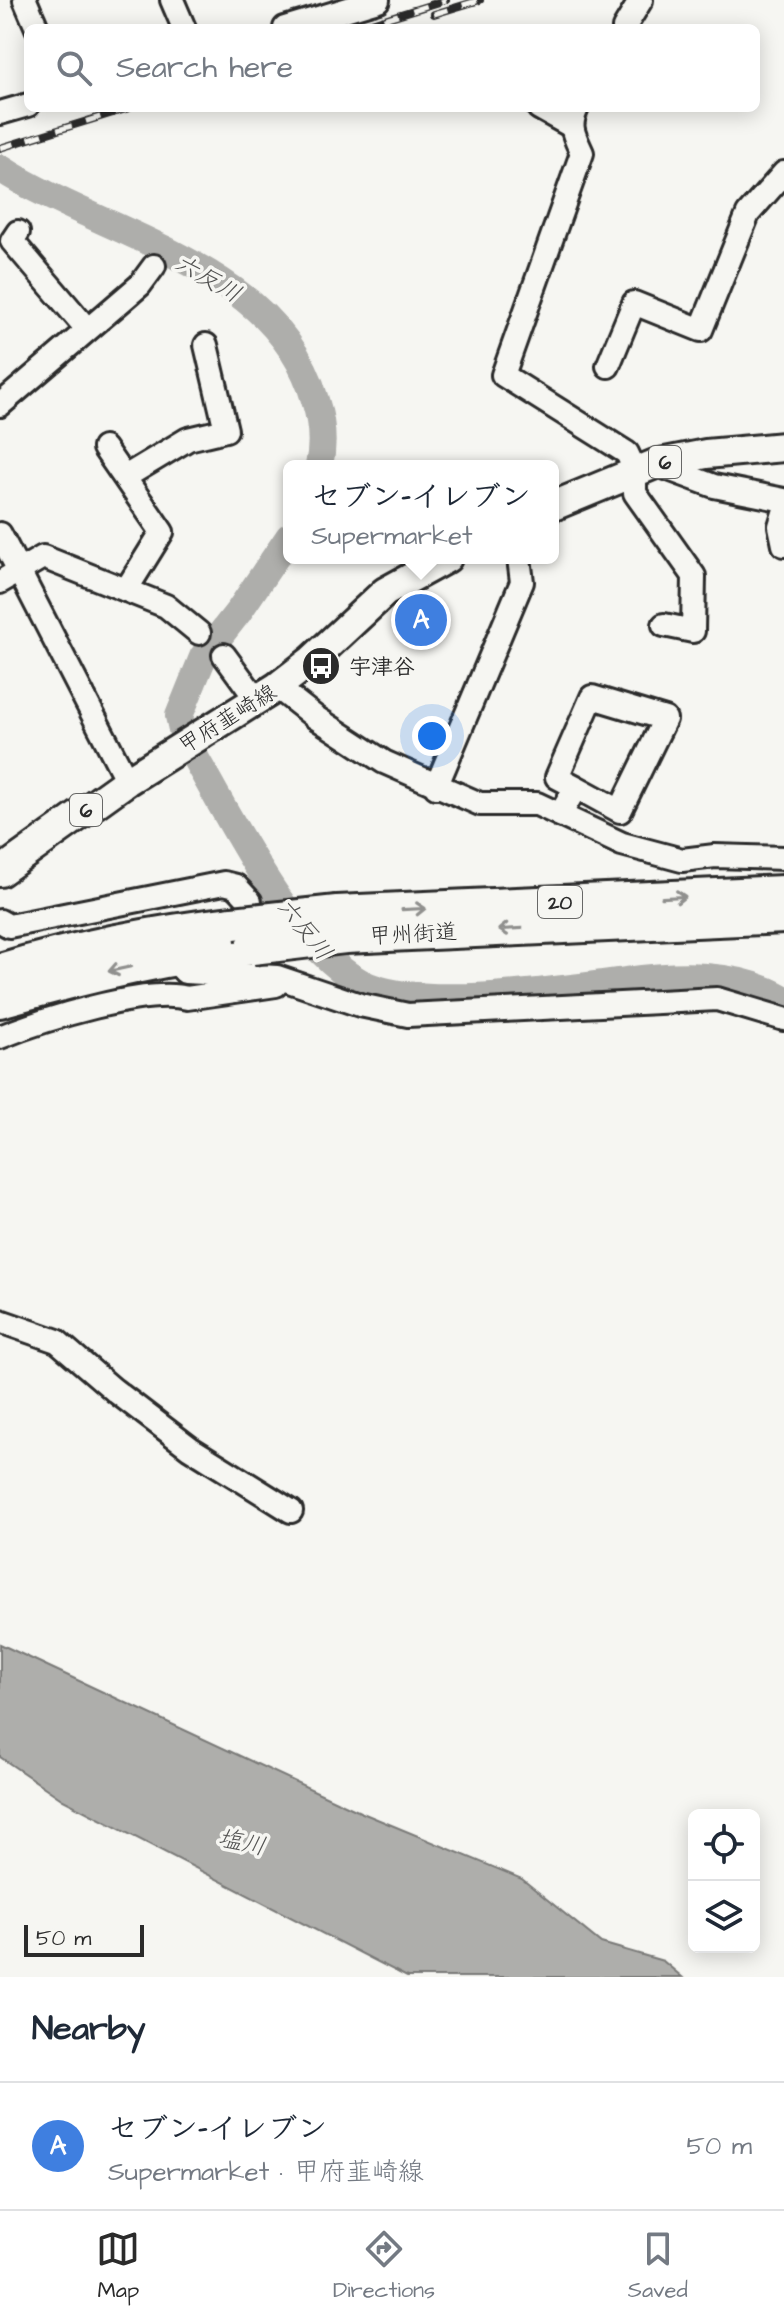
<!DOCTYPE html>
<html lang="en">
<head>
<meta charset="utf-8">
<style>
	body { margin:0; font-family:"Architects Daughter","Klee One",sans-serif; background:#f2f2f3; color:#1f2937 }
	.controls { position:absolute; right:24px; bottom:24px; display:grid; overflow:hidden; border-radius:12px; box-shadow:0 4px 20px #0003 }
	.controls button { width:72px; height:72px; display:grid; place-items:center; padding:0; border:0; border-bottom:2px solid #e0e1e3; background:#fff; color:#1f2937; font:40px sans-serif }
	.scale { position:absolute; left:24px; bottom:20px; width:120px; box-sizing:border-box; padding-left:8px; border:4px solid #2b2b2b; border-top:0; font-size:22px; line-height:28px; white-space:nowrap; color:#2b2b2b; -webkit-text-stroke:6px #f6f6f2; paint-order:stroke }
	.you { position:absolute; left:432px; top:736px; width:28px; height:28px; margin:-20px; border:6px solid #fff; border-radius:50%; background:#1a73e8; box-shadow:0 0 0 12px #1a73e833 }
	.badge { display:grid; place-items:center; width:52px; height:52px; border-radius:50%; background:#2b2b2b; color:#fff; font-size:26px; font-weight:700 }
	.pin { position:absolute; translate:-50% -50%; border:4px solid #fff; box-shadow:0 2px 8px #0006 }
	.popup { position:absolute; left:283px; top:460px; width:276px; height:104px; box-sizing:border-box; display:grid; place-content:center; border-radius:12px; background:#fff; filter:drop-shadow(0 2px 6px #0005); font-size:26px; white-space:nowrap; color:#747a83 }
	.popup b { font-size:30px; color:#1f2937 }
	.popup::after { content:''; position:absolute; left:50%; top:100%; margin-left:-16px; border:16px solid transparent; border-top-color:#fff }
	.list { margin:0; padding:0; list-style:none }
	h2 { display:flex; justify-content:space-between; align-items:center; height:104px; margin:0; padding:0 32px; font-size:34px }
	h2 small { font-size:26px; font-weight:400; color:#747a83 }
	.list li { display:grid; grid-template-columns:52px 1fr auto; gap:24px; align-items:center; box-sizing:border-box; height:128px; padding:0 32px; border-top:2px solid #e0e1e3 }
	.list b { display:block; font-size:30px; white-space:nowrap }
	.list p { margin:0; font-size:26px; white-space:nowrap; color:#747a83 }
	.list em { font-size:26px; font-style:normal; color:#747a83 }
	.icon { flex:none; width:44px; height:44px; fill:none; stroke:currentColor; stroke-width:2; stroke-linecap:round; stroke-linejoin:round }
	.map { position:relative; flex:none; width:784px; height:1977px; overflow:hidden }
	.search { position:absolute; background:#fff; box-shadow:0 4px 20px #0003; left:24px; right:24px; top:24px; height:88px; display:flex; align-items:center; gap:20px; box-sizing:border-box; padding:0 28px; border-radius:12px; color:#747a83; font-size:30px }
	.sheet { height:232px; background:#fff }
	nav { display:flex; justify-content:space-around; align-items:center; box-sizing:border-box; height:112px; border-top:2px solid #e0e1e3; background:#fff; font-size:22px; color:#747a83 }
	nav a { display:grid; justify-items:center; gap:4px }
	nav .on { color:#2b2b2b }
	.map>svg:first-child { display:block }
	.water { fill:#aeaeab; stroke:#7a7a78; stroke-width:2 }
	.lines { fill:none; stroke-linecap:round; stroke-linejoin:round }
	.river { stroke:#aeaeab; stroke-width:28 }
	.minor-casing { stroke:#2b2b2b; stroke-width:28 }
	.major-casing { stroke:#2b2b2b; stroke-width:34 }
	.highway-casing { stroke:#2b2b2b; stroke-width:38 }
	.minor { stroke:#f6f6f2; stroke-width:22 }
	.major { stroke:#f6f6f2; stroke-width:28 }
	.highway { stroke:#f6f6f2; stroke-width:32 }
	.rail-casing { stroke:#2b2b2b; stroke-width:8 }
	.rail { stroke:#f6f6f2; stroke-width:5; stroke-dasharray:15; stroke-linecap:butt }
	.highway-bridge-casing { stroke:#2b2b2b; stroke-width:38; stroke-linecap:butt }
	.highway-bridge { stroke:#f6f6f2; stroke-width:32 }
	.oneway { stroke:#90908e }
	.labels { text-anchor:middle; stroke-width:7; stroke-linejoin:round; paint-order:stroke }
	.shield { fill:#f6f6f2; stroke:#686867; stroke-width:2 }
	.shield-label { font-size:20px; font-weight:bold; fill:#2b2b2b }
	.poi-label { font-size:22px; font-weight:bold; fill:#2b2b2b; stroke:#f6f6f2; text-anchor:start }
	.street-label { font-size:22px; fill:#2b2b2b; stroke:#f6f6f2 }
	.water-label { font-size:24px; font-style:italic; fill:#525251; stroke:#f6f6f2 }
</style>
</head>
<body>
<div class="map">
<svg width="784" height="1977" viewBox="0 0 784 1977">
	<rect width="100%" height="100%" fill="#f6f6f2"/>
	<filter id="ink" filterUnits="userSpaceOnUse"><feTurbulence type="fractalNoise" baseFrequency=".0125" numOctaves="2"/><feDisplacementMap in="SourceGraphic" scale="16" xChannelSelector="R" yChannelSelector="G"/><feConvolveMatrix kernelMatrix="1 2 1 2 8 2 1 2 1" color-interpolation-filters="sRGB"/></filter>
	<g filter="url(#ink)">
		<polygon class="water" points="0,1644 360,1812 522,1879 601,1943 663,1961 682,1977 407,1977 63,1800 0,1757"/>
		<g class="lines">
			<g class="river">
				<path d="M0 168C104 236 277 264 315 400 322 422 324 443 319 466"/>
				<path d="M289 537 239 611 203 657 179 716 184 738C225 808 289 944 360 982 415 1012 561 990 625 981 676 974 737 971 784 999"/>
			</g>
			<g class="minor-casing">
				<g id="minor">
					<polyline points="25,0 37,28"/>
					<polyline points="172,0 184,28"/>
					<polyline points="285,28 378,0"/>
					<polyline points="624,28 641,0"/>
					<polyline points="539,108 571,126"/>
					<path d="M577 108C568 126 574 135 582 153L503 375 627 453 635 470V493L694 576 693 631 664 625"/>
					<polyline points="0,113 28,105"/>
					<polyline points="18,232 12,241 87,329"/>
					<polyline points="608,366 634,303 701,330 748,214 784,173"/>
					<polyline points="0,405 140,285 154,266"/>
					<polyline points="104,448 162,532 126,590"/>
					<polyline points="655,464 714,486 784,500"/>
					<polyline points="125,477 188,439 226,430 206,345"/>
					<polyline points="784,513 780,526 784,545"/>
					<polyline points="0,534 127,781"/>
					<polyline points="0,582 43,557 166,606 199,633"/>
					<polyline points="224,655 257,700"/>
					<polyline points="277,687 315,717 384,762 480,804 537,804 622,844 682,860 715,856 784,858"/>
					<polyline points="436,787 522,582 519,558"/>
					<polyline points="560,815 576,787 557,777 592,697 665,719 620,811 576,787"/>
					<polyline points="0,921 9,926 224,883 236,886 250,901"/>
					<polyline points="172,958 185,972 277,977 360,1005 408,1015 717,999 784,1019"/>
					<path d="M0 1037C42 1020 146 987 187 998L276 985"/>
					<polyline points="0,1321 57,1341 114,1390 190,1448 291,1511"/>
				</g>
			</g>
			<g class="major-casing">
				<g id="major">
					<polyline points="553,506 655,464 706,454 784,447"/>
					<polyline points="0,872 127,781 277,687 312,660 385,592 447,558"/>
				</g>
			</g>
			<g class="highway-casing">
				<g id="highway">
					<polyline points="337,912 784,892"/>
					<polyline points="345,937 784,917"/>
					<path d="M0 970C77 947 154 932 233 923"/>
					<path d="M0 1001C83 977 166 957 252 948"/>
				</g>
			</g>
			<use href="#minor" class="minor"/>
			<use href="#major" class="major"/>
			<use href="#highway" class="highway"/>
			<g class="rail-casing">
				<g id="rail">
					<polyline points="434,14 480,0"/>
					<polyline points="355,28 446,0"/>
					<polyline points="0,148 129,108"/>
				</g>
			</g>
			<use href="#rail" class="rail"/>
			<g class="highway-bridge-casing">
				<g id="highway-bridge">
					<polyline points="233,923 337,912"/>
					<polyline points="252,948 345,937"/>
				</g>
			</g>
			<use href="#highway-bridge" class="highway-bridge"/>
		</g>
		<defs><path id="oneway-shaft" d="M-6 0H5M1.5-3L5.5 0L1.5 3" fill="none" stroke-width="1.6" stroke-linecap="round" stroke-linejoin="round" transform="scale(2)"/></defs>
		<g class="oneway">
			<use href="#oneway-shaft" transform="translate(674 897) rotate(-3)"/>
			<use href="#oneway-shaft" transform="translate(414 909) rotate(-3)"/>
			<use href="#oneway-shaft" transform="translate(510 929) rotate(177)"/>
			<use href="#oneway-shaft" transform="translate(120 969) rotate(168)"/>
		</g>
	</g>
	<defs>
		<g id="bus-disc" transform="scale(2)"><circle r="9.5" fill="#2b2b2b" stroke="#f6f6f2"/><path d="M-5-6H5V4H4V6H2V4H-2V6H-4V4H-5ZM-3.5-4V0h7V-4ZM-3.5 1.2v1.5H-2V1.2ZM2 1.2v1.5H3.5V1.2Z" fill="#fff"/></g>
	</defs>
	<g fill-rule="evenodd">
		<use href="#bus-disc" x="321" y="666"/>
	</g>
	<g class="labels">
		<g class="shield">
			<rect x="649" y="446" width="32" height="32" rx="6"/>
			<rect x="70" y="794" width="32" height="32" rx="6"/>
			<rect x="538" y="886" width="44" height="32" rx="6"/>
		</g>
		<g class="shield-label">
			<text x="665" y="469">6</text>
			<text x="86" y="817">6</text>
			<text x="560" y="909">20</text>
		</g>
		<g class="poi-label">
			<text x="349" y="674">宇津谷</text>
		</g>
		<g class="street-label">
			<text transform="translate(227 718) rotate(-32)" y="8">甲府韮崎線</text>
			<text transform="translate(413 933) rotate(-3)" y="8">甲州街道</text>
		</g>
		<g class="water-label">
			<text transform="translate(208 278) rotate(30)" y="8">六反川</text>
			<text transform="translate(305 929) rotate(51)" y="8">六反川</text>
			<text transform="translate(242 1842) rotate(12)" y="8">塩川</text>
		</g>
	</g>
</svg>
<div class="controls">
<button><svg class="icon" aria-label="locate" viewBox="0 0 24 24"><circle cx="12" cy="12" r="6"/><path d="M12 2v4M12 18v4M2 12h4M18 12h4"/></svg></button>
<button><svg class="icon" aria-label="layers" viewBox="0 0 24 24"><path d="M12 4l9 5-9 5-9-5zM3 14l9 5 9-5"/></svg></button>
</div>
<div class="scale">50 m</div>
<div class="you"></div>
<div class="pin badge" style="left:421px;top:620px;background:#3f7fe0">A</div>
<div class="popup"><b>セブン-イレブン</b>Supermarket</div>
<div class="search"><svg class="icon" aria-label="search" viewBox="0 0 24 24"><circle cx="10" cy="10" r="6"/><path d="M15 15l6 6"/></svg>Search here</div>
</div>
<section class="sheet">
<h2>Nearby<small></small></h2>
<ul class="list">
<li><span class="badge" style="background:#3f7fe0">A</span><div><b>セブン-イレブン</b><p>Supermarket · 甲府韮崎線</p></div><em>50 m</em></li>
</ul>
</section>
<nav>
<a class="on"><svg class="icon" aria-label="map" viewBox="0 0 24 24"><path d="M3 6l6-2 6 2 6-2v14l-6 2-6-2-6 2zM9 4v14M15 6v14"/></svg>Map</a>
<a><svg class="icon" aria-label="directions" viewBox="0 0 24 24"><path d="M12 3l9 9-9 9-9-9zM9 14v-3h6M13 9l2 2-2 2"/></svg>Directions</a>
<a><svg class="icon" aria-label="saved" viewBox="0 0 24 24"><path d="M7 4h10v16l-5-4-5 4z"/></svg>Saved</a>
</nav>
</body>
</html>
